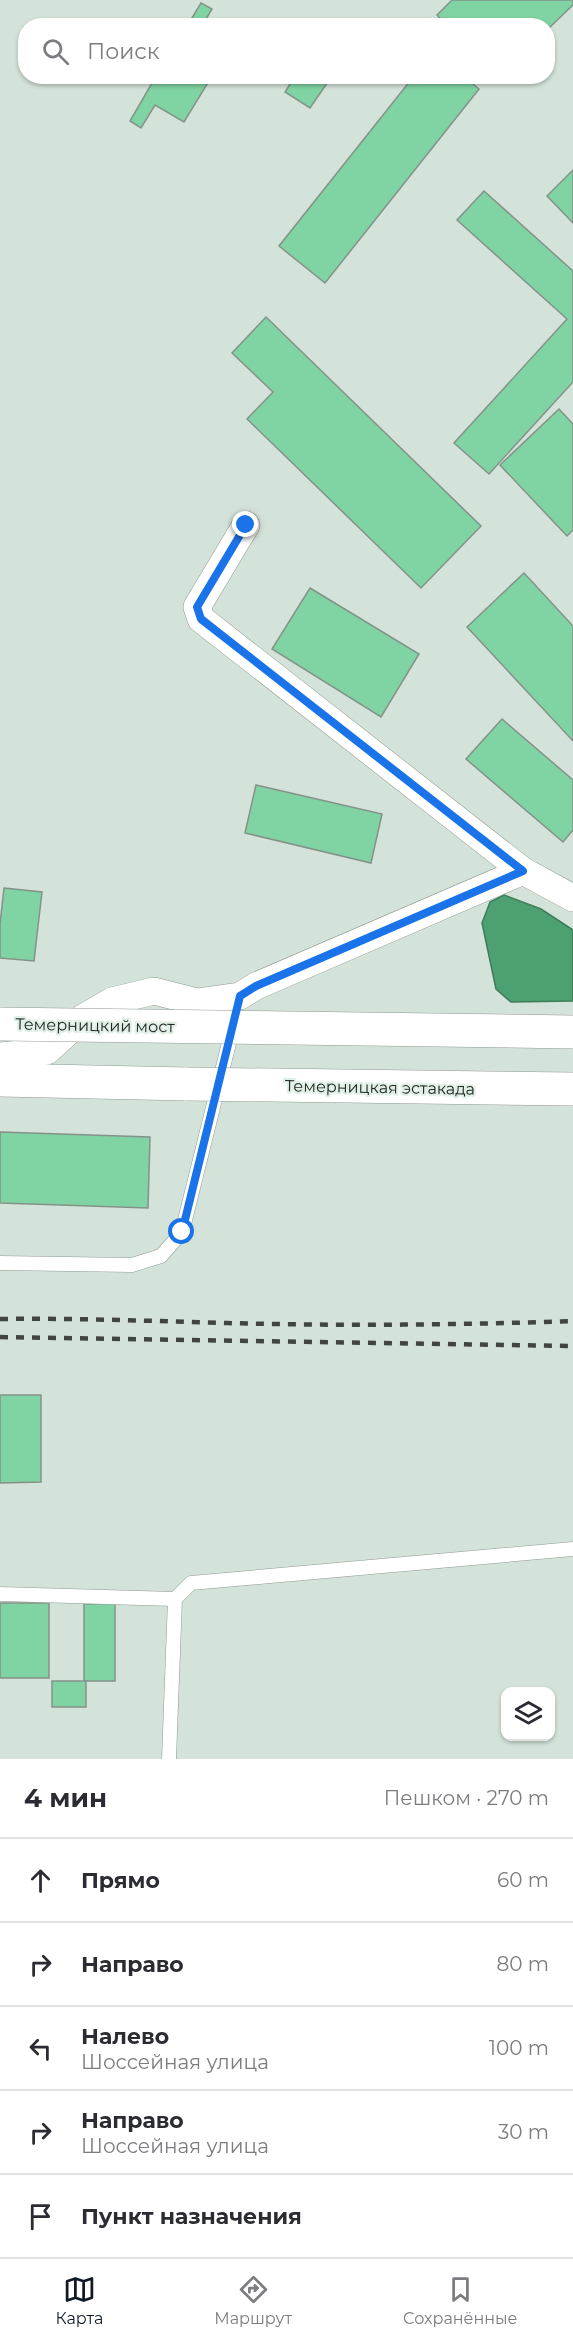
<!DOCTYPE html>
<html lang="ru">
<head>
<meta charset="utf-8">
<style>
	body { margin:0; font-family:Montserrat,sans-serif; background:#f2f2f3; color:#2b2b33 }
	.controls { position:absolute; right:18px; bottom:18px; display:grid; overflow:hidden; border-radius:12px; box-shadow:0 2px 4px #0004 }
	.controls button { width:54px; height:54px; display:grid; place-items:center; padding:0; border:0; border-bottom:2px solid #e1e1e2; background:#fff; color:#2b2b33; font:30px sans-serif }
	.stop { position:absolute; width:18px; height:18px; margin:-14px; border:4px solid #1a73e8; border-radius:50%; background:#fff }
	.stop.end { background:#1a73e8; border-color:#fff; box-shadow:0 2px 6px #0008 }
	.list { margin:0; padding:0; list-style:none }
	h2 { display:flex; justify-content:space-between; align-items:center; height:78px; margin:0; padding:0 24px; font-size:26px }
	h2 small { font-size:20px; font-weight:400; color:#7c7c81 }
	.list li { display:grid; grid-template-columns:39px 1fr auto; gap:18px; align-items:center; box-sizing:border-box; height:84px; padding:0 24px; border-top:2px solid #e1e1e2 }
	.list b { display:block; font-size:22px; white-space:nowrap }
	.list p { margin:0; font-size:20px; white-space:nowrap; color:#7c7c81 }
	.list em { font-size:20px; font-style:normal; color:#7c7c81 }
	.icon { flex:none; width:33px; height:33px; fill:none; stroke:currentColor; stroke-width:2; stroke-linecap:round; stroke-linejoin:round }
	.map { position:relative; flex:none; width:573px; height:1759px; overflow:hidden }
	.search { position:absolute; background:#fff; box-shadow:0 2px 4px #0004; left:18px; right:18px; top:18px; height:66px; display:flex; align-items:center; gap:15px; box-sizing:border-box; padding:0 21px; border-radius:24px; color:#7c7c81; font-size:22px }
	.sheet { height:498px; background:#fff }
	nav { display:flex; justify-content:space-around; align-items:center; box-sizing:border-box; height:84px; border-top:2px solid #e1e1e2; background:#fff; font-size:16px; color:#7c7c81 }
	nav a { display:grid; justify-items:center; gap:3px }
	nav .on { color:#111827 }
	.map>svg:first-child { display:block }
	.water { fill:#4da072; stroke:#407c5a; stroke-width:1.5 }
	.building { fill:#80d3a2; stroke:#85928a; stroke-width:1.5 }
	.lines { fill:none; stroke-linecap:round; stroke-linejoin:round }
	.service-casing { stroke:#8d9a91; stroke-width:15 }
	.minor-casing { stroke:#8d9a91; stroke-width:28 }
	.primary-casing { stroke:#8d9a91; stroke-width:34 }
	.service { stroke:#fff; stroke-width:14 }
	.minor { stroke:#fff; stroke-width:27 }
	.primary { stroke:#fff; stroke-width:33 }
	.rail { stroke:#3f4641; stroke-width:4.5; stroke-dasharray:8 8; stroke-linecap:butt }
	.primary-bridge-casing { stroke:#8d9a91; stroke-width:34; stroke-linecap:butt }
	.primary-bridge { stroke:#fff; stroke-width:33 }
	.route { stroke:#1a73e8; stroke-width:8 }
	.labels { text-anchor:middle; stroke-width:4.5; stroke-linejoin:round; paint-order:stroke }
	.street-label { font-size:16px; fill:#222723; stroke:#e1f0e6 }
</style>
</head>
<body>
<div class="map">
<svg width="573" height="1759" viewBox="0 0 573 1759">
	<rect width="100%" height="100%" fill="#d4e3d9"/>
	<polygon class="water" points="504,895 541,909 573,930 573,1001 511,1002 496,989 482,923 490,902"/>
	<g class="building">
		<polygon points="452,0 573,0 573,5 548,29 548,26 447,26 437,15"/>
		<polygon points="201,3 212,9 202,26 187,26"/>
		<polygon points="156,76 212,76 184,122 155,105 141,128 130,121"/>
		<polygon points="295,76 332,76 310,108 285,92"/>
		<polygon points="414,76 464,76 479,89 325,283 279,246"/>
		<polygon points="573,170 573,223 547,196"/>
		<polygon points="484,191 573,271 573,382 489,474 454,443 567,319 457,220"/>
		<polygon points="266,317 481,526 421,588 247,419 273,392 232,353"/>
		<polygon points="559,409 573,424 573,530 567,536 500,465"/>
		<polygon points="524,573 573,626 573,741 467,627"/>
		<polygon points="310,588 419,654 381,717 272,649"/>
		<polygon points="502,719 573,780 573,830 563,842 466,759"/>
		<polygon points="256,785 382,814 371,863 245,833"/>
		<polygon points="4,888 42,892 34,961 0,958 0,924"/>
		<polygon points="0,1132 150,1137 148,1208 0,1203"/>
		<polygon points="0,1395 41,1395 41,1482 0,1483"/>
		<rect x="0" y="1603" width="49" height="75"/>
		<polygon points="115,1603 115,1681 84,1681 84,1604"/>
		<rect x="52" y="1681" width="34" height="26"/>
	</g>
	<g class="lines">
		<g class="service-casing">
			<g id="service">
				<polyline points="0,1263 132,1265 161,1256 182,1232 233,1027"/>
				<polyline points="0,1594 175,1599"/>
				<polyline points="169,1759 175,1599 191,1583 573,1549"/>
			</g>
		</g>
		<g class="minor-casing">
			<g id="minor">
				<polyline points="246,525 197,607 201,619 523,871 573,898"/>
				<polyline points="0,1056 47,1051 83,1018 112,1001 154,991 197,1002 240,996 256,986 523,871"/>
			</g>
		</g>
		<g class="primary-casing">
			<polyline id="primary" points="0,1080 187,1084"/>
		</g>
		<use href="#service" class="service"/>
		<use href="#minor" class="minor"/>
		<use href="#primary" class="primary"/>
		<g class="rail">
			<path d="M0 1319C76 1318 151 1321 227 1323 342 1326 458 1325 573 1321"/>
			<polyline points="0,1337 573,1346"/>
		</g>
		<g class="primary-bridge-casing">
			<g id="primary-bridge">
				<polyline points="0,1024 573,1032"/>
				<polyline points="187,1084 573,1089"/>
			</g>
		</g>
		<use href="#primary-bridge" class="primary-bridge"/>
	</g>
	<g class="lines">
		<polyline class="route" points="182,1232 240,996 256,986 523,871 201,619 197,607 246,525"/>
	</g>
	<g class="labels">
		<g class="street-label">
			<text transform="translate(95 1025) rotate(1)" y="6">Темерницкий мост</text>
			<text transform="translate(380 1087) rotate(1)" y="6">Темерницкая эстакада</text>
		</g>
	</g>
</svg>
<div class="controls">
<button><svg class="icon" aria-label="layers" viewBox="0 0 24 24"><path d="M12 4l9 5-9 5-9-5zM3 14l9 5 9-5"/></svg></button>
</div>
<div class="stop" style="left:182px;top:1232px"></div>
<div class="stop end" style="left:246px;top:525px"></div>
<div class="search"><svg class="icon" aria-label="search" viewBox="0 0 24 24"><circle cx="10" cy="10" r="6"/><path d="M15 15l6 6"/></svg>Поиск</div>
</div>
<section class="sheet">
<h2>4 мин<small>Пешком · 270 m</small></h2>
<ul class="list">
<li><svg class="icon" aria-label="ahead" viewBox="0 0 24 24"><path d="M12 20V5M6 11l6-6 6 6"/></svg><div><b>Прямо</b></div><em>60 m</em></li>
<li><svg class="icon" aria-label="right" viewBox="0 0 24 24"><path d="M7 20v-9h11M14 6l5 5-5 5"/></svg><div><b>Направо</b></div><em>80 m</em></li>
<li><svg class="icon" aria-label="left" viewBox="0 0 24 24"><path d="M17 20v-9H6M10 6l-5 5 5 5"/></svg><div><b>Налево</b><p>Шоссейная улица</p></div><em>100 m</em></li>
<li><svg class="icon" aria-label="right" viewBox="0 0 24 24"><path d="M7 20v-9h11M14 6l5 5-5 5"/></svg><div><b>Направо</b><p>Шоссейная улица</p></div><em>30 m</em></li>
<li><svg class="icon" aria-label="arrive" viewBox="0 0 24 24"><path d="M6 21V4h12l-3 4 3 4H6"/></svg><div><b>Пункт назначения</b></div></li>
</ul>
</section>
<nav>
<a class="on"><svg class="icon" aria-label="map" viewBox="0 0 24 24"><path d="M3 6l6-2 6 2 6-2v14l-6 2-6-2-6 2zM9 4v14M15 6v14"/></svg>Карта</a>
<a><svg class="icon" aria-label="directions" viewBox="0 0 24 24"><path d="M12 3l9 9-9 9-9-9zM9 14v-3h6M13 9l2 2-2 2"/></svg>Маршрут</a>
<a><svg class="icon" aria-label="saved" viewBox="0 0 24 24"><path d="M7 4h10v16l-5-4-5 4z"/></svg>Сохранённые</a>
</nav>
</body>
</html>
